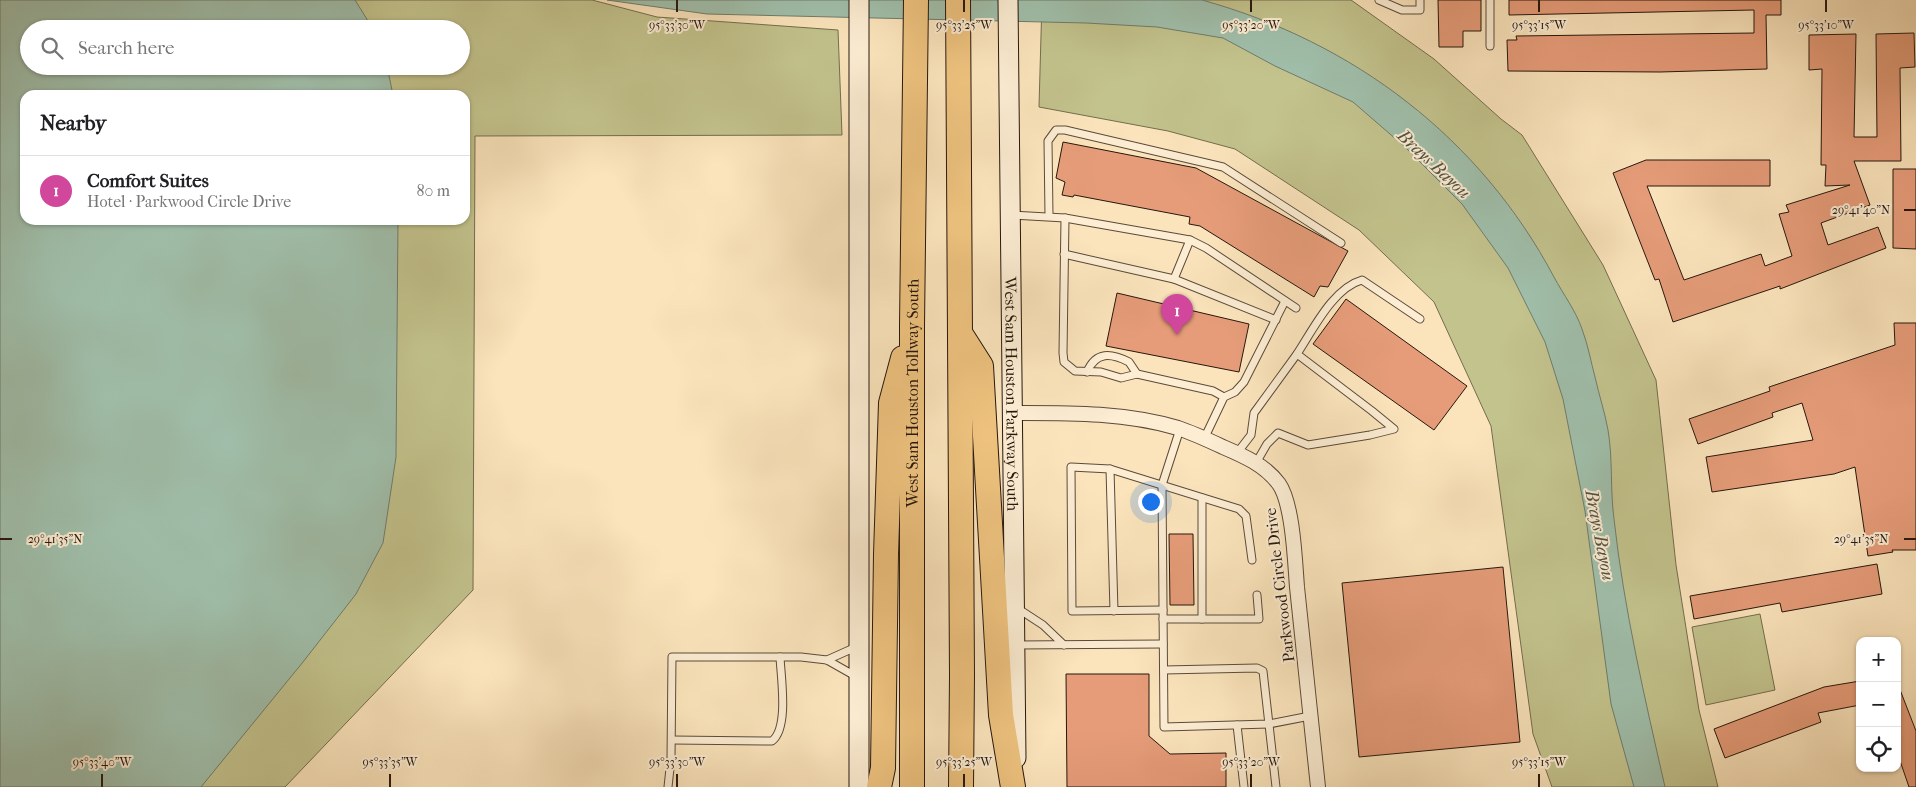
<!DOCTYPE html>
<html lang="en">
<head>
<meta charset="utf-8">
<style>
	body { margin:0; font-family:"IM FELL French Canon",serif; background:#f2f2f2; color:#202124 }
	.controls { position:absolute; right:15px; bottom:15px; display:grid; overflow:hidden; border-radius:10px; box-shadow:0 1px 4px #0004 }
	.controls button { width:45px; height:45px; display:grid; place-items:center; padding:0; border:0; border-bottom:1px solid #e0e0e0; background:#fff; color:#202124; font:25px sans-serif }
	.you { position:absolute; left:1150px; top:501px; width:18px; height:18px; margin:-12px; border:4px solid #fff; border-radius:50%; background:#1a73e8; box-shadow:0 0 0 8px #1a73e833 }
	.badge { display:grid; place-items:center; width:32px; height:32px; border-radius:50%; background:#8f2418; color:#fff; font-size:16px; font-weight:700 }
	.pin { position:absolute; translate:-50% -41px; filter:drop-shadow(0 1px 2px #0008) }
	.pin::after { content:''; position:absolute; top:26px; width:18px; height:15px; background:inherit; clip-path:polygon(0 0,100% 0,50% 100%) }
	.list { margin:0; padding:0; list-style:none }
	h2 { display:flex; justify-content:space-between; align-items:center; height:65px; margin:0; padding:0 20px; font-size:21px }
	h2 small { font-size:16px; font-weight:400; color:#757577 }
	.list li { display:grid; grid-template-columns:32px 1fr auto; gap:15px; align-items:center; box-sizing:border-box; height:70px; padding:0 20px; border-top:1px solid #e0e0e0 }
	.list b { display:block; font-size:19px; white-space:nowrap }
	.list p { margin:0; font-size:16px; white-space:nowrap; color:#757577 }
	.list em { font-size:16px; font-style:normal; color:#757577 }
	.icon { flex:none; width:28px; height:28px; fill:none; stroke:currentColor; stroke-width:2; stroke-linecap:round; stroke-linejoin:round }
	.map { position:relative; flex:none; width:1916px; height:787px; overflow:hidden }
	.search { position:absolute; background:#fff; box-shadow:0 1px 4px #0004; left:20px; top:20px; width:450px; height:55px; display:flex; align-items:center; gap:12px; box-sizing:border-box; padding:0 18px; border-radius:28px; color:#757577; font-size:19px }
	.panel { position:absolute; background:#fff; box-shadow:0 1px 4px #0004; left:20px; top:90px; width:450px; height:135px; border-radius:15px }
	.map>svg:first-child { display:block }
	.green { fill:#c3c38d; stroke:#746d4e; fill-rule:evenodd }
	.water { fill:#a0bfab; stroke:#6f7c6c }
	.building { fill:#e69c79; stroke:#26170e }
	.lines { fill:none; stroke-linecap:round; stroke-linejoin:round }
	.service-casing { stroke:#5b4a3a; stroke-width:9 }
	.minor-casing { stroke:#5b4a3a; stroke-width:16 }
	.secondary-casing { stroke:#26170e; stroke-width:21 }
	.motorway-casing { stroke:#26170e; stroke-width:26 }
	.service { stroke:#fcedd3; stroke-width:7 }
	.minor { stroke:#fcedd3; stroke-width:14 }
	.secondary { stroke:#fcedd3; stroke-width:19 }
	.motorway { stroke:#eec27e; stroke-width:24 }
	.ticks { fill:none; stroke:#26170e; stroke-width:2 }
	.labels { text-anchor:middle; stroke-width:4; stroke-linejoin:round; paint-order:stroke }
	.street-label { font-size:16px; fill:#26170e; stroke:#fcedd3 }
	.water-label { font-size:18px; font-style:italic; fill:#515245; stroke:#fcedd3 }
	.ticks-label { font-size:12px; text-anchor:middle; fill:#26170e; stroke:#fcedd3; stroke-width:4; stroke-linejoin:round; paint-order:stroke }
</style>
</head>
<body>
<div class="map">
<svg width="1916" height="787" viewBox="0 0 1916 787">
	<rect width="100%" height="100%" fill="#fbe4bc"/>
	<filter id="stains"><feTurbulence type="fractalNoise" baseFrequency=".004" numOctaves="4"/><feColorMatrix values="0 0 0 0 .2 0 0 0 0 .09 0 0 0 0 .02 0 0 0 .5 -.17"/></filter>
	<radialGradient id="worn" r=".72"><stop offset=".6" stop-color="#630" stop-opacity="0"/><stop offset="1" stop-color="#630" stop-opacity=".3"/></radialGradient>
	<g class="green">
		<path d="M0 0H592L657 17 838 30 842 135 475 136 473 590 285 787H0ZM29 29H461V66H29ZM25 95H465V220H25Z"/>
		<polygon points="1042,0 1351,0 1434,59 1501,119 1522,135 1603,265 1656,380 1676,565 1699,710 1718,787 1552,787 1533,734 1491,426 1434,302 1359,230 1235,149 1168,131 1039,107"/>
		<polygon points="1760,614 1775,690 1706,705 1692,627"/>
	</g>
	<g class="water">
		<polygon points="0,0 355,0 373,29 29,29 29,66 387,66 393,95 25,95 25,220 398,220 396,457 383,543 356,594 303,662 201,787 0,787"/>
		<path d="M607 0H1202C1354 42 1480 138 1554 277 1563 294 1576 311 1582 329 1588 345 1591 362 1595 377 1599 395 1605 413 1608 430 1613 459 1610 490 1614 519 1624 610 1645 699 1665 787H1634L1611 704 1585 511 1563 399 1545 342 1508 268 1462 204 1405 147 1353 102 1275 66 1223 38 1157 27 1086 23 707 14Z"/>
	</g>
	<g class="building">
		<polygon points="1438,0 1481,0 1481,31 1463,31 1463,47 1439,47"/>
		<polygon points="1509,0 1781,0 1781,15 1766,15 1767,69 1660,72 1508,71 1507,40 1517,40 1516,36 1754,33 1754,10 1509,15"/>
		<polygon points="1914,33 1915,67 1900,68 1901,161 1854,161 1870,205 1821,223 1828,245 1878,227 1886,248 1780,289 1780,286 1673,322 1659,279 1655,280 1613,173 1646,160 1770,160 1770,186 1647,186 1684,280 1761,254 1765,266 1792,256 1779,214 1789,212 1786,205 1850,185 1825,186 1826,165 1821,165 1822,69 1809,70 1809,35 1856,34 1854,137 1877,137 1876,34"/>
		<polygon points="1063,142 1196,168 1348,251 1328,287 1320,286 1314,297 1200,226 1189,224 1190,217 1074,195 1073,197 1062,195 1065,182 1056,178"/>
		<polygon points="1893,169 1916,169 1916,249 1893,248"/>
		<polygon points="1117,293 1249,324 1239,372 1106,346"/>
		<polygon points="1346,299 1467,386 1434,430 1313,344"/>
		<polygon points="1894,323 1916,323 1916,550 1892,550 1893,552 1868,556 1855,467 1834,474 1712,492 1706,457 1813,440 1802,403 1772,413 1773,417 1698,444 1689,419 1770,391 1769,387 1895,345"/>
		<polygon points="1169,534 1193,534 1194,605 1170,605"/>
		<polygon points="1877,564 1882,594 1782,612 1780,603 1694,619 1690,596"/>
		<polygon points="1503,567 1520,742 1359,757 1342,583"/>
		<polygon points="1066,674 1149,674 1149,736 1170,754 1226,753 1226,787 1067,787"/>
		<polygon points="1860,681 1860,705 1818,713 1821,722 1725,758 1714,729 1824,687"/>
		<polygon points="1897,682 1916,731 1916,787 1909,787 1897,752"/>
	</g>
	<g class="lines">
		<g class="service-casing">
			<g id="service">
				<polyline points="1379,0 1402,10 1420,10 1420,0"/>
				<polyline points="1490,46 1490,0"/>
				<polyline points="1011,215 1065,218 1190,240 1206,248 1296,308"/>
				<polyline points="1049,216 1048,141 1056,130 1065,130 1223,167 1341,243"/>
				<polyline points="1065,218 1063,353 1064,362 1075,371 1101,372 1121,378 1137,374 1213,391 1224,397"/>
				<polyline points="1064,254 1174,279 1276,320"/>
				<polyline points="1174,279 1190,240"/>
				<path d="M1297 354C1313 330 1333 288 1362 280L1420 319"/>
				<path d="M1087 372C1096 351 1111 353 1129 362L1137 374"/>
				<polyline points="1180,429 1162,485 1164,727 1269,724 1310,716"/>
				<polyline points="1204,439 1224,397 1235,392 1244,382 1285,301"/>
				<polyline points="1237,453 1251,435 1254,413 1297,354 1372,411 1394,429 1370,435 1308,445 1278,433 1267,444 1256,463"/>
				<polyline points="1110,469 1114,611"/>
				<polyline points="1202,498 1202,619"/>
				<polyline points="1017,608 1043,625 1064,645"/>
				<polyline points="1163,610 1072,611 1071,467 1110,469 1239,509 1246,516 1252,560"/>
				<polyline points="1163,619 1259,619 1257,595"/>
				<polyline points="1015,645 1163,644"/>
				<polyline points="827,660 856,647"/>
				<polyline points="1164,670 1257,668 1263,671 1276,787"/>
				<polyline points="1237,725 1244,787"/>
				<path d="M672 740 772 741C789 728 781 678 780 657"/>
				<polyline points="668,787 671,759 672,657 801,657 827,660 857,677"/>
			</g>
		</g>
		<g class="minor-casing">
			<path id="minor" d="M1012 413C1068 413 1123 412 1178 428 1193 433 1208 440 1223 447 1244 456 1265 465 1279 484 1293 504 1295 562 1297 587 1304 654 1311 720 1318 787"/>
		</g>
		<g class="secondary-casing">
			<g id="secondary">
				<path id="s1" d="M1008 0 1016 758"/>
				<polyline points="859,787 859,0"/>
			</g>
		</g>
		<g class="motorway-casing">
			<g id="motorway">
				<polyline points="958,0 962,675 961,787"/>
				<polyline points="960,333 981,366 1001,715 1013,787"/>
				<polyline points="879,787 883,768 886,554 891,403 903,358"/>
				<path id="s2" d="M912 787V325L916 0"/>
			</g>
		</g>
		<use href="#service" class="service"/>
		<use href="#minor" class="minor"/>
		<use href="#secondary" class="secondary"/>
		<use href="#motorway" class="motorway"/>
	</g>
	<path class="ticks" d="M677 0V12M964 0V12M1251 0V12M1539 0V12M1826 0V12M1904 210H1916M0 539H12M1904 539H1916M102 774V787M390 774V787M677 774V787M964 774V787M1251 774V787M1539 774V787"/>
	<g class="labels">
		<g class="street-label">
			<text dy="6" stroke="none"><textPath href="#s2" startOffset="394">West Sam Houston Tollway South</textPath></text>
			<text dy="6" stroke="none"><textPath href="#s1" startOffset="394">West Sam Houston Parkway South</textPath></text>
			<text transform="translate(1279 585) rotate(-97)" y="6">Parkwood Circle Drive</text>
		</g>
		<g class="water-label">
			<text transform="translate(1434 164) rotate(43)" y="6">Brays Bayou</text>
			<text transform="translate(1600 535) rotate(79)" y="6">Brays Bayou</text>
		</g>
	</g>
	<g class="ticks-label">
		<text x="677" y="29">95°33'30"W</text>
		<text x="964" y="29">95°33'25"W</text>
		<text x="1251" y="29">95°33'20"W</text>
		<text x="1539" y="29">95°33'15"W</text>
		<text x="1826" y="29">95°33'10"W</text>
		<text x="1861" y="214">29°41'40"N</text>
		<text x="55" y="543">29°41'35"N</text>
		<text x="1861" y="543">29°41'35"N</text>
		<text x="102" y="766">95°33'40"W</text>
		<text x="390" y="766">95°33'35"W</text>
		<text x="677" y="766">95°33'30"W</text>
		<text x="964" y="766">95°33'25"W</text>
		<text x="1251" y="766">95°33'20"W</text>
		<text x="1539" y="766">95°33'15"W</text>
	</g>
	<rect width="100%" height="100%" filter="url(#stains)"/>
	<rect width="100%" height="100%" fill="url(#worn)"/>
</svg>
<div class="controls">
<button>+</button>
<button>−</button>
<button><svg class="icon" aria-label="locate" viewBox="0 0 24 24"><circle cx="12" cy="12" r="6"/><path d="M12 2v4M12 18v4M2 12h4M18 12h4"/></svg></button>
</div>
<div class="you"></div>
<div class="pin badge" style="left:1177px;top:335px;background:#d1479c">1</div>
<div class="search"><svg class="icon" aria-label="search" viewBox="0 0 24 24"><circle cx="10" cy="10" r="6"/><path d="M15 15l6 6"/></svg>Search here</div>
<section class="panel">
<h2>Nearby<small></small></h2>
<ul class="list">
<li><span class="badge" style="background:#d1479c">1</span><div><b>Comfort Suites</b><p>Hotel · Parkwood Circle Drive</p></div><em>80 m</em></li>
</ul>
</section>
</div>
</body>
</html>
